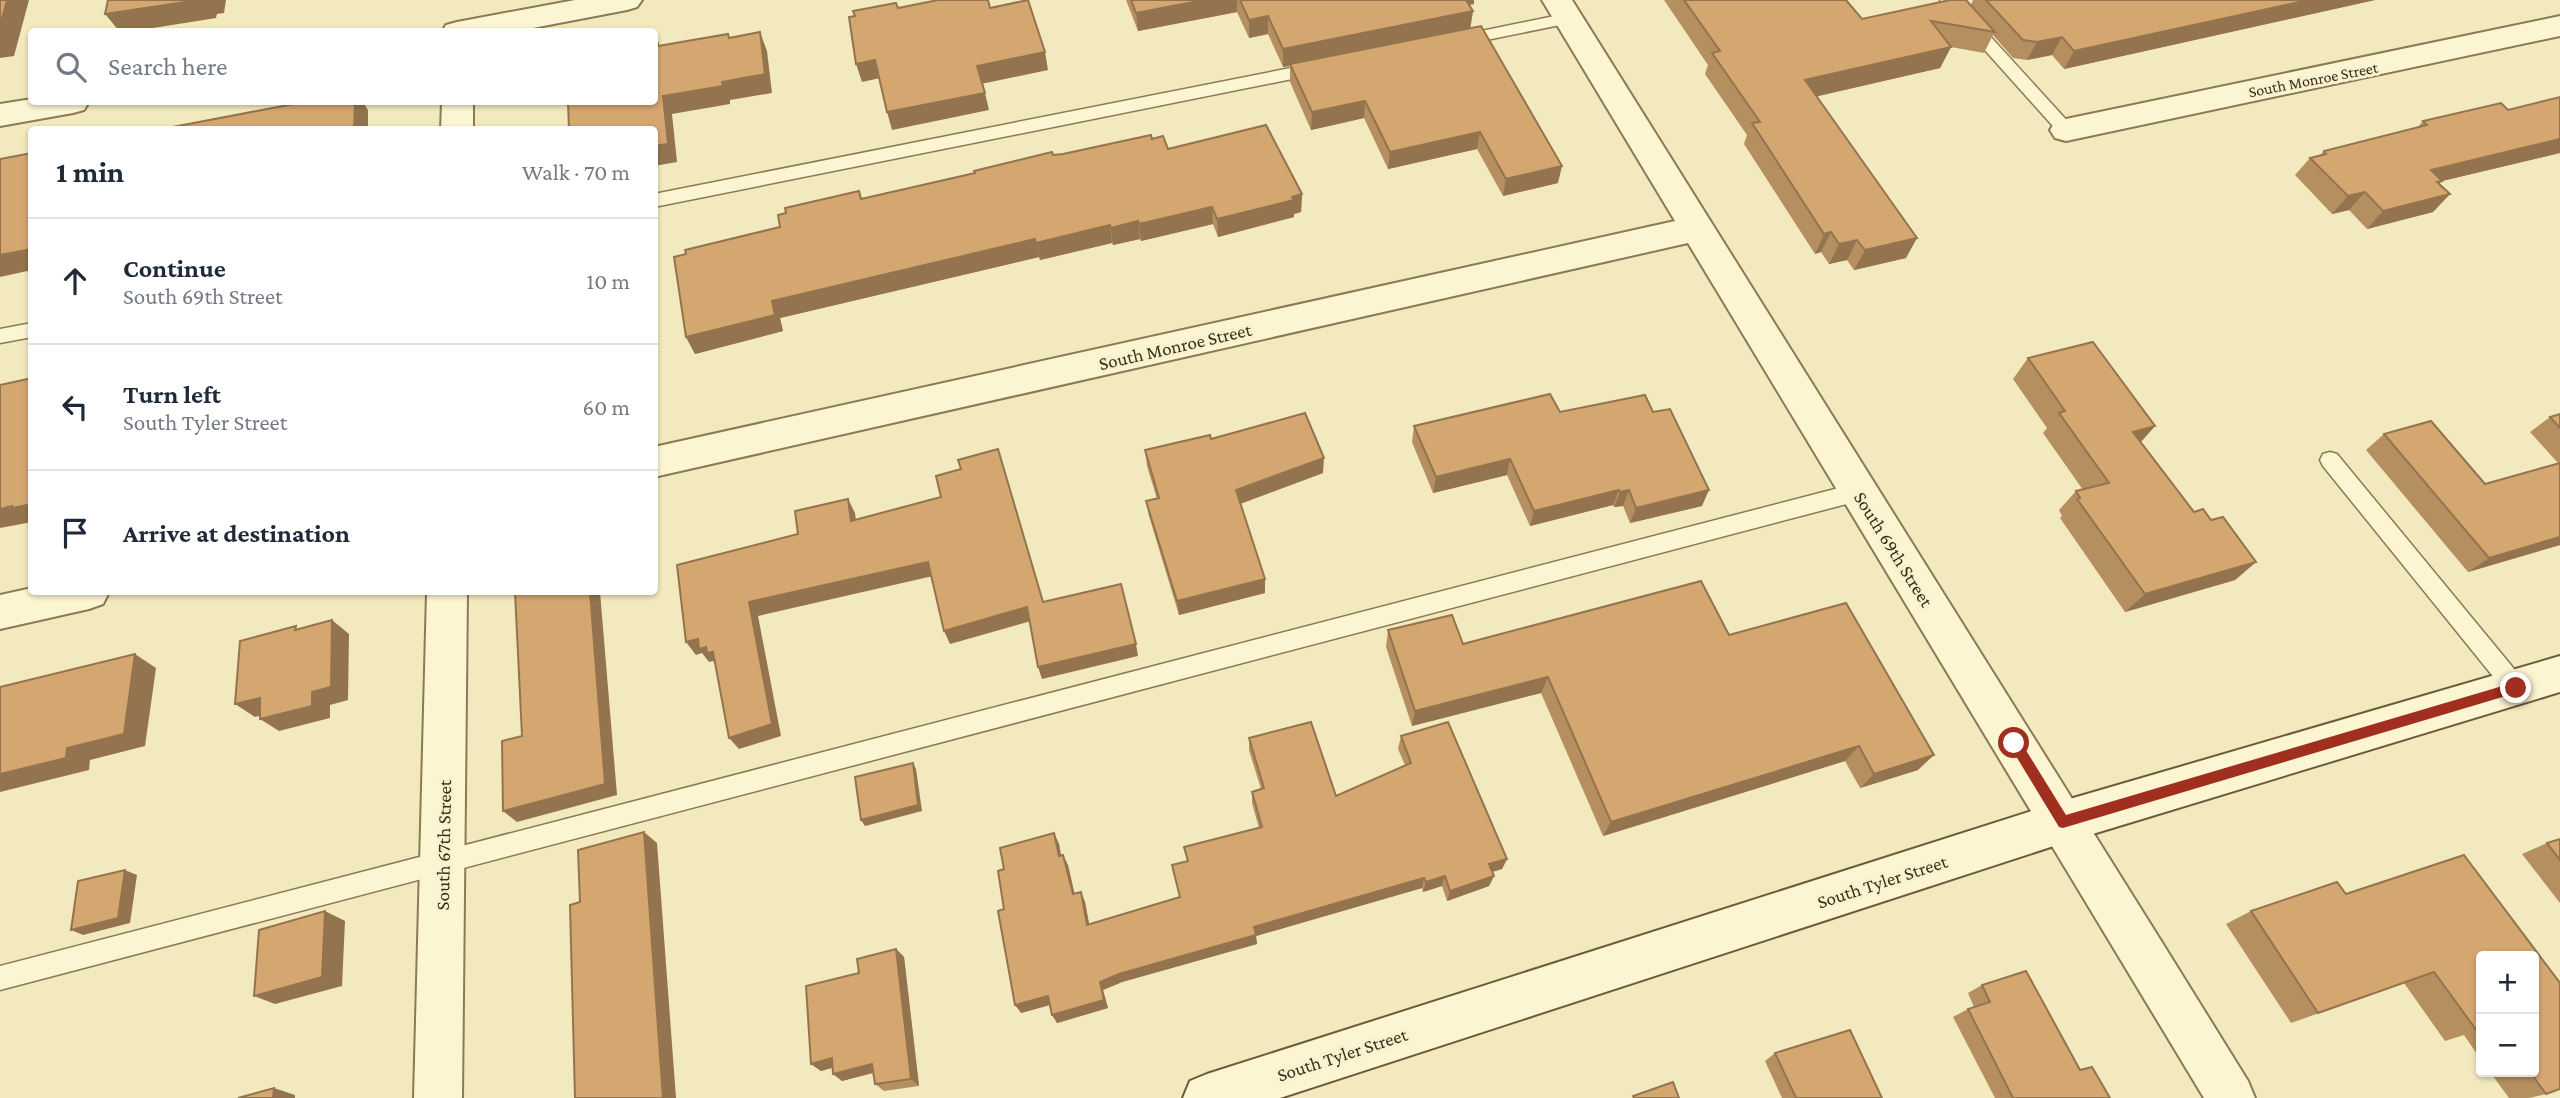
<!DOCTYPE html>
<html lang="en">
<head>
<meta charset="utf-8">
<style>
	body { margin:0; font-family:"Crimson Pro",serif; background:#f2f2f3; color:#1f2937 }
	.controls { position:absolute; right:21px; bottom:21px; display:grid; overflow:hidden; border-radius:7px; box-shadow:0 2px 5px #0004 }
	.controls button { width:63px; height:63px; display:grid; place-items:center; padding:0; border:0; border-bottom:2px solid #e0e1e3; background:#fff; color:#1f2937; font:35px sans-serif }
	.stop { position:absolute; width:21px; height:21px; margin:-16px; border:5px solid #a02f1f; border-radius:50%; background:#fff }
	.stop.end { background:#a02f1f; border-color:#fff; box-shadow:0 2px 7px #0008 }
	.list { margin:0; padding:0; list-style:none }
	h2 { display:flex; justify-content:space-between; align-items:center; height:91px; margin:0; padding:0 28px; font-size:30px }
	h2 small { font-size:23px; font-weight:400; color:#747a83 }
	.list li { display:grid; grid-template-columns:46px 1fr auto; gap:21px; align-items:center; box-sizing:border-box; height:126px; padding:0 28px; border-top:2px solid #e0e1e3 }
	.list b { display:block; font-size:26px; white-space:nowrap }
	.list p { margin:0; font-size:23px; white-space:nowrap; color:#747a83 }
	.list em { font-size:23px; font-style:normal; color:#747a83 }
	.icon { flex:none; width:38px; height:38px; fill:none; stroke:currentColor; stroke-width:2; stroke-linecap:round; stroke-linejoin:round }
	.map { position:relative; flex:none; width:2560px; height:1098px; overflow:hidden }
	.search { position:absolute; background:#fff; box-shadow:0 2px 5px #0004; left:28px; top:28px; width:630px; height:77px; display:flex; align-items:center; gap:18px; box-sizing:border-box; padding:0 24px; border-radius:7px; color:#747a83; font-size:26px }
	.panel { position:absolute; background:#fff; box-shadow:0 2px 5px #0004; left:28px; top:126px; width:630px; height:469px; border-radius:7px }
	.map>svg:first-child { display:block }
	.lines { fill:none; stroke-linecap:round; stroke-linejoin:round }
	.lane-casing { stroke:#8c7955; stroke-width:3 }
	.street-casing { stroke:#8c7955; stroke-width:4 }
	.secondary-casing { stroke:#6d5a38; stroke-width:4 }
	.lane { fill:#fcf5d2; fill-rule:evenodd }
	.street { fill:#fcf5d2; fill-rule:evenodd }
	.secondary { fill:#fcf5d2; fill-rule:evenodd }
	.wall { fill:#b68f60 }
	.shaded-wall { fill:#94744e }
	.building { fill:#d4a670; stroke:#94744e; stroke-width:2 }
	.route { fill:#a02f1f }
	.labels { text-anchor:middle; stroke-width:6; stroke-linejoin:round; paint-order:stroke }
	.far-street-label { font-size:16px; fill:#392e1b; stroke:#f9f2ce }
	.street-label { font-size:19px; fill:#392e1b; stroke:#f9f2ce }
</style>
</head>
<body>
<div class="map">
<svg width="2560" height="1098" viewBox="0 0 2560 1098">
	<rect width="100%" height="100%" fill="#f2e9be"/>
	<g class="lines">
		<g class="lane-casing">
			<g id="lane">
				<polygon points="1940,0 1957,0 2072,126 2075,130 2072,134 2060,134"/>
				<polygon points="1569,13 1575,14 1577,18 1575,22 1457,46 1449,41 1457,36"/>
				<polygon points="1316,63 1324,69 1322,73 654,207 654,194"/>
				<polygon points="32,323 32,337 0,343 0,329"/>
				<polygon points="2330,452 2337,454 2524,681 2527,688 2524,695 2516,698 2508,695 2323,466 2320,460 2323,454"/>
				<polygon points="1858,483 1865,486 1868,492 1865,498 1858,501 0,990 0,966"/>
			</g>
		</g>
		<g class="street-casing">
			<g id="street">
				<polygon points="575,0 642,0 637,7 627,10 512,32 442,32 446,25 457,22"/>
				<polygon points="1542,0 1572,0 2163,944 2248,1081 2255,1098 2204,1098 1688,243 654,477 654,447 1675,221"/>
				<polygon points="2560,16 2560,36 2066,141 2055,138 2050,130 2055,122 2066,119"/>
				<polygon points="32,99 32,102 89,102 84,110 73,113 0,126 0,104"/>
				<polygon points="442,102 473,102 473,130 441,130"/>
				<polygon points="32,588 32,592 109,592 103,604 89,609 0,629 0,595"/>
				<polygon points="427,592 467,592 462,1098 414,1098"/>
			</g>
		</g>
		<g class="secondary-casing">
			<polygon id="secondary" points="2560,656 2560,692 2063,843 1280,1098 1183,1098 1190,1081 1207,1074 2063,801"/>
		</g>
		<use href="#lane" class="lane"/>
		<use href="#street" class="street"/>
		<use href="#secondary" class="secondary"/>
	</g>
	<g class="wall">
		<polygon points="1126,0 1474,0 1474,4 1469,5 1473,11 1470,28 1558,183 1503,196 1477,149 1388,169 1364,118 1311,130 1290,82 1290,66 1283,67 1268,34 1249,38 1237,12 1138,31"/>
		<polygon points="1664,0 1846,0 1862,19 1971,5 1973,0 2375,0 2064,69 2052,55 2027,60 2013,58 1993,35 1984,53 1951,47 1940,68 1817,96 1906,258 1854,270 1847,260 1829,264 1821,252 1815,254 1744,144 1747,135 1705,74 1708,65"/>
		<polygon points="2560,97 2560,153 2442,181 2439,184 2450,194 2433,212 2367,229 2349,210 2332,214 2295,175 2310,158 2320,155 2324,151 2418,127 2423,121 2508,110"/>
		<polygon points="1152,139 1168,149 1302,194 1301,212 1294,214 1294,217 1218,237 1213,224 1141,241 1140,239 1113,245 1112,243 1040,260 1039,257 780,318 783,331 695,354 686,337 780,227 786,213 859,191 862,199 1053,155 1063,154"/>
		<polygon points="2028,358 2155,426 2141,442 2194,512 2211,520 2256,562 2235,580 2125,612 2060,518 2062,516 2059,510 2076,491 2083,490 2043,433 2047,428 2013,379"/>
		<polygon points="1560,412 1702,506 1630,523 1623,506 1614,507 1613,505 1530,526 1507,475 1433,493 1412,442 1414,426"/>
		<polygon points="2560,414 2560,545 2468,572 2366,450 2384,434 2485,484 2558,463 2530,432 2550,417"/>
		<polygon points="1211,439 1323,473 1240,504 1265,593 1179,615 1149,516 1146,501 1157,499 1147,466 1145,450"/>
		<polygon points="1388,630 1463,644 1729,635 1918,770 1860,788 1845,761 1603,836 1541,693 1412,726 1386,647"/>
		<polygon points="1401,736 1507,859 1502,869 1492,872 1494,876 1489,886 1447,901 1442,886 1423,892 1422,888 1256,936 1257,944 1122,982 1103,990 1108,1008 1057,1023 1050,1005 1021,1013 1004,909 1004,869 1054,833 1059,844 1061,856 1068,865 1074,894 1081,892 1085,902 1089,924 1180,898 1187,861 1184,847 1259,828 1252,803 1252,792 1261,789 1249,750 1249,738 1336,796 1405,765 1398,749"/>
		<polygon points="2560,839 2560,903 2522,854 2547,843"/>
		<polygon points="2464,855 2546,1094 2529,1098 2509,1098 2490,1072 2534,1072 2481,956 2481,1060 2464,1035 2445,1041 2404,983 2291,1023 2226,924 2251,911 2346,894"/>
		<polygon points="896,949 904,957 919,1086 884,1091 875,1084 873,1072 842,1081 833,1074 832,1068 821,1071 811,1064 859,973"/>
		<polygon points="1982,985 2080,1070 2110,1098 1995,1098 1953,1017 1968,1009 1974,1007 1968,993"/>
		<polygon points="1775,1053 1882,1098 1782,1098 1765,1061"/>
	</g>
	<g class="shaded-wall">
		<polygon points="7,0 29,0 14,56 0,58 0,26"/>
		<polygon points="199,0 226,0 224,13 217,14 216,18 128,32 120,32 105,14"/>
		<polygon points="1204,0 1237,0 1237,12 1138,31 1136,13"/>
		<polygon points="1458,0 1474,0 1474,4 1457,7"/>
		<polygon points="2309,0 2375,0 2064,69 2074,51"/>
		<polygon points="1473,11 1470,30 1283,67 1283,49"/>
		<polygon points="1268,16 1268,34 1249,38 1249,20"/>
		<polygon points="760,32 767,51 772,93 730,100 730,104 672,114 677,162 654,166 654,146 663,96 722,82"/>
		<polygon points="2062,37 2052,55 2027,60 2037,42"/>
		<polygon points="1951,47 1940,68 1797,101 1805,80"/>
		<polygon points="1045,52 1048,70 981,84 977,66"/>
		<polygon points="875,60 880,78 862,82 856,64"/>
		<polygon points="985,93 989,110 892,130 887,112"/>
		<polygon points="1365,101 1364,118 1311,130 1312,112"/>
		<polygon points="355,102 363,102 368,110 368,130 354,130"/>
		<polygon points="1480,132 1477,149 1388,169 1390,152"/>
		<polygon points="2560,139 2560,153 2442,181 2425,199 2431,170"/>
		<polygon points="1562,166 1558,183 1503,196 1506,179"/>
		<polygon points="2365,192 2349,210 2332,214 2348,196"/>
		<polygon points="1302,194 1301,212 1294,214 1294,217 1218,237 1217,219"/>
		<polygon points="2450,194 2433,212 2367,229 2383,211"/>
		<polygon points="1212,207 1213,224 1141,241 1139,224"/>
		<polygon points="1138,221 1140,239 1113,245 1111,228"/>
		<polygon points="1110,225 1112,243 1040,260 1036,243"/>
		<polygon points="1831,232 1821,252 1815,254 1824,234"/>
		<polygon points="1917,238 1906,258 1854,270 1865,250"/>
		<polygon points="1035,239 1039,257 780,318 783,331 695,354 686,337 772,301"/>
		<polygon points="1857,240 1847,260 1829,264 1839,244"/>
		<polygon points="32,249 32,270 0,277 0,255"/>
		<polygon points="2155,426 2137,446 2133,432"/>
		<polygon points="1324,458 1323,473 1237,505 1236,490"/>
		<polygon points="1510,459 1507,475 1433,493 1436,477"/>
		<polygon points="1619,490 1613,505 1530,526 1534,511"/>
		<polygon points="1629,490 1623,506 1614,507 1620,492"/>
		<polygon points="1709,490 1702,506 1630,523 1636,508"/>
		<polygon points="848,499 855,513 858,535 851,521"/>
		<polygon points="32,504 32,522 0,528 0,509"/>
		<polygon points="2560,537 2560,545 2468,572 2489,558"/>
		<polygon points="928,562 933,576 758,616 781,736 739,749 729,738 749,602"/>
		<polygon points="2256,562 2235,580 2125,612 2145,594"/>
		<polygon points="1265,579 1265,593 1179,615 1177,601"/>
		<polygon points="590,592 600,592 617,795 517,822 503,811"/>
		<polygon points="1027,607 1031,621 950,644 944,631"/>
		<polygon points="332,620 349,634 348,700 330,705 330,718 279,731 260,719 312,692"/>
		<polygon points="698,639 713,652 717,666 713,661 709,662 702,653 696,655 686,642"/>
		<polygon points="1136,644 1138,656 1042,679 1038,667"/>
		<polygon points="135,654 156,668 145,746 90,760 89,770 0,792 0,774 67,748"/>
		<polygon points="1548,677 1541,693 1412,726 1415,711"/>
		<polygon points="260,698 279,710 255,717 235,704"/>
		<polygon points="1859,746 1845,761 1603,836 1611,822"/>
		<polygon points="1934,755 1918,770 1860,788 1874,774"/>
		<polygon points="913,763 916,769 922,811 865,826 861,820"/>
		<polygon points="644,832 657,843 676,1098 663,1098"/>
		<polygon points="1054,833 1059,844 1063,867 1059,856"/>
		<polygon points="1063,855 1068,865 1077,904 1073,894"/>
		<polygon points="1507,859 1502,869 1485,874 1489,864"/>
		<polygon points="125,870 137,875 130,923 83,935 71,930"/>
		<polygon points="1445,876 1442,886 1423,892 1426,882"/>
		<polygon points="1494,876 1489,886 1447,901 1450,891"/>
		<polygon points="1424,878 1422,888 1256,936 1257,944 1122,982 1103,990 1108,1008 1057,1023 1052,1015 1100,982 1119,974 1254,927"/>
		<polygon points="1081,892 1085,902 1091,934 1087,925"/>
		<polygon points="325,911 345,921 342,986 275,1004 254,996"/>
		<polygon points="896,949 904,957 919,1086 911,1079"/>
		<polygon points="1048,996 1053,1004 1021,1013 1015,1005"/>
		<polygon points="832,1058 841,1065 821,1071 811,1064"/>
		<polygon points="872,1064 881,1071 842,1081 833,1074"/>
		<polygon points="274,1088 295,1095 295,1098 273,1098"/>
	</g>
	<g class="building">
		<polygon points="0,0 7,0 0,26"/>
		<polygon points="108,0 199,0 105,14"/>
		<polygon points="938,0 988,0 990,8 1028,0 1045,52 977,66 985,93 887,112 875,60 856,64 849,17 855,16 853,11 896,3 898,8"/>
		<polygon points="1131,0 1204,0 1136,13"/>
		<polygon points="1240,0 1466,0 1473,11 1283,49 1268,16 1249,20"/>
		<polygon points="1684,0 1846,0 1862,19 1950,0 1966,0 1995,32 1931,21 1951,47 1805,80 1917,238 1865,250 1857,240 1839,244 1831,232 1824,234 1752,123 1760,122 1712,53 1720,51"/>
		<polygon points="1986,0 2309,0 2074,51 2062,37 2037,42 2023,40"/>
		<polygon points="1481,26 1562,166 1506,179 1480,132 1390,152 1365,101 1312,112 1290,64"/>
		<polygon points="760,32 765,74 722,82 723,86 663,96 668,144 654,146 654,130 569,130 568,102 654,102 654,43 658,43 658,46 728,34 729,38"/>
		<polygon points="2560,97 2560,139 2431,170 2442,181 2437,182 2450,194 2383,211 2365,192 2348,196 2310,158 2326,154 2324,151 2427,125 2423,121 2501,103 2508,110"/>
		<polygon points="304,102 355,102 354,130 157,130"/>
		<polygon points="1266,125 1302,194 1292,197 1294,200 1217,219 1212,207 1139,224 1138,221 1111,228 1110,225 1036,243 1035,239 772,301 775,315 686,337 674,257 686,254 685,250 780,227 778,215 786,213 785,208 859,191 861,199 975,173 974,171 1052,152 1053,155 1063,154 1151,135 1152,139 1163,136 1168,149"/>
		<polygon points="32,153 32,249 0,255 0,159"/>
		<polygon points="2093,342 2155,426 2133,432 2194,512 2203,509 2211,520 2223,517 2256,562 2145,594 2077,499 2080,498 2076,491 2109,483 2059,413 2065,411 2028,358"/>
		<polygon points="32,378 32,504 12,508 12,506 0,509 0,385"/>
		<polygon points="1550,394 1560,412 1645,395 1653,412 1670,409 1709,490 1636,508 1629,490 1620,492 1619,490 1534,511 1510,459 1436,477 1414,426"/>
		<polygon points="1305,413 1324,458 1236,490 1265,579 1177,601 1146,501 1159,498 1145,450 1210,435 1211,439"/>
		<polygon points="2560,414 2560,428 2550,417"/>
		<polygon points="2431,421 2485,484 2560,463 2560,537 2489,558 2384,434"/>
		<polygon points="998,449 1043,602 1121,584 1136,644 1038,667 1027,607 944,631 928,562 749,602 772,724 729,738 713,652 707,653 706,647 699,649 698,639 686,642 677,565 798,534 795,511 848,499 851,521 941,497 936,476 961,469 958,460"/>
		<polygon points="1701,581 1729,635 1846,603 1934,755 1874,774 1859,746 1611,822 1548,677 1415,711 1388,630 1452,615 1463,644"/>
		<polygon points="515,592 590,592 605,784 503,811 502,741 522,736"/>
		<polygon points="332,620 331,687 312,692 312,706 260,719 260,698 235,704 240,641 296,626 295,630"/>
		<polygon points="135,654 124,734 67,748 66,758 0,774 0,687"/>
		<polygon points="1311,722 1336,796 1411,763 1401,736 1448,722 1507,859 1489,864 1494,876 1450,891 1445,876 1426,882 1424,878 1254,927 1256,935 1119,974 1100,982 1104,1000 1052,1015 1048,996 1015,1005 998,911 1004,909 998,871 1004,869 1000,848 1054,833 1059,856 1063,855 1073,894 1081,892 1087,925 1180,897 1172,865 1188,861 1184,847 1262,827 1252,792 1264,788 1249,738"/>
		<polygon points="913,763 918,805 861,820 855,777"/>
		<polygon points="644,832 663,1098 575,1098 570,905 580,902 578,850"/>
		<polygon points="2560,839 2560,860 2547,843"/>
		<polygon points="2464,855 2560,983 2560,1089 2546,1094 2530,1072 2534,1072 2534,956 2481,956 2481,1030 2477,1031 2434,972 2318,1013 2251,911 2337,882 2346,894"/>
		<polygon points="125,870 118,918 71,930 78,881"/>
		<polygon points="325,911 322,977 254,996 259,930"/>
		<polygon points="896,949 911,1079 875,1084 872,1064 833,1074 832,1058 811,1064 806,986 859,973 857,959"/>
		<polygon points="2026,971 2080,1070 2092,1067 2110,1098 2013,1098 1968,1009 1990,1002 1982,985"/>
		<polygon points="1850,1030 1882,1098 1796,1098 1775,1053"/>
		<polygon points="1673,1082 1679,1098 1634,1098 1633,1096"/>
		<polygon points="274,1088 273,1098 238,1098"/>
	</g>
	<polygon class="route" points="2516,682 2522,688 2516,693 2063,828 2059,827 2008,743 2010,739 2019,739 2066,815"/>
	<g class="labels">
		<g class="far-street-label">
			<text transform="translate(2313 79) rotate(-11)" y="6">South Monroe Street</text>
		</g>
		<g class="street-label">
			<text transform="translate(1175 346) rotate(-13)" y="7">South Monroe Street</text>
			<text transform="translate(1894 549) rotate(58)" y="7">South 69th Street</text>
			<text transform="translate(443 845) rotate(-89)" y="7">South 67th Street</text>
			<text transform="translate(1882 881) rotate(-18)" y="7">South Tyler Street</text>
			<text transform="translate(1342 1054) rotate(-18)" y="7">South Tyler Street</text>
		</g>
	</g>
</svg>
<div class="controls">
<button>+</button>
<button>−</button>
</div>
<div class="stop" style="left:2014px;top:743px"></div>
<div class="stop end" style="left:2516px;top:688px"></div>
<div class="search"><svg class="icon" aria-label="search" viewBox="0 0 24 24"><circle cx="10" cy="10" r="6"/><path d="M15 15l6 6"/></svg>Search here</div>
<section class="panel">
<h2>1 min<small>Walk · 70 m</small></h2>
<ul class="list">
<li><svg class="icon" aria-label="ahead" viewBox="0 0 24 24"><path d="M12 20V5M6 11l6-6 6 6"/></svg><div><b>Continue</b><p>South 69th Street</p></div><em>10 m</em></li>
<li><svg class="icon" aria-label="left" viewBox="0 0 24 24"><path d="M17 20v-9H6M10 6l-5 5 5 5"/></svg><div><b>Turn left</b><p>South Tyler Street</p></div><em>60 m</em></li>
<li><svg class="icon" aria-label="arrive" viewBox="0 0 24 24"><path d="M6 21V4h12l-3 4 3 4H6"/></svg><div><b>Arrive at destination</b></div></li>
</ul>
</section>
</div>
</body>
</html>
